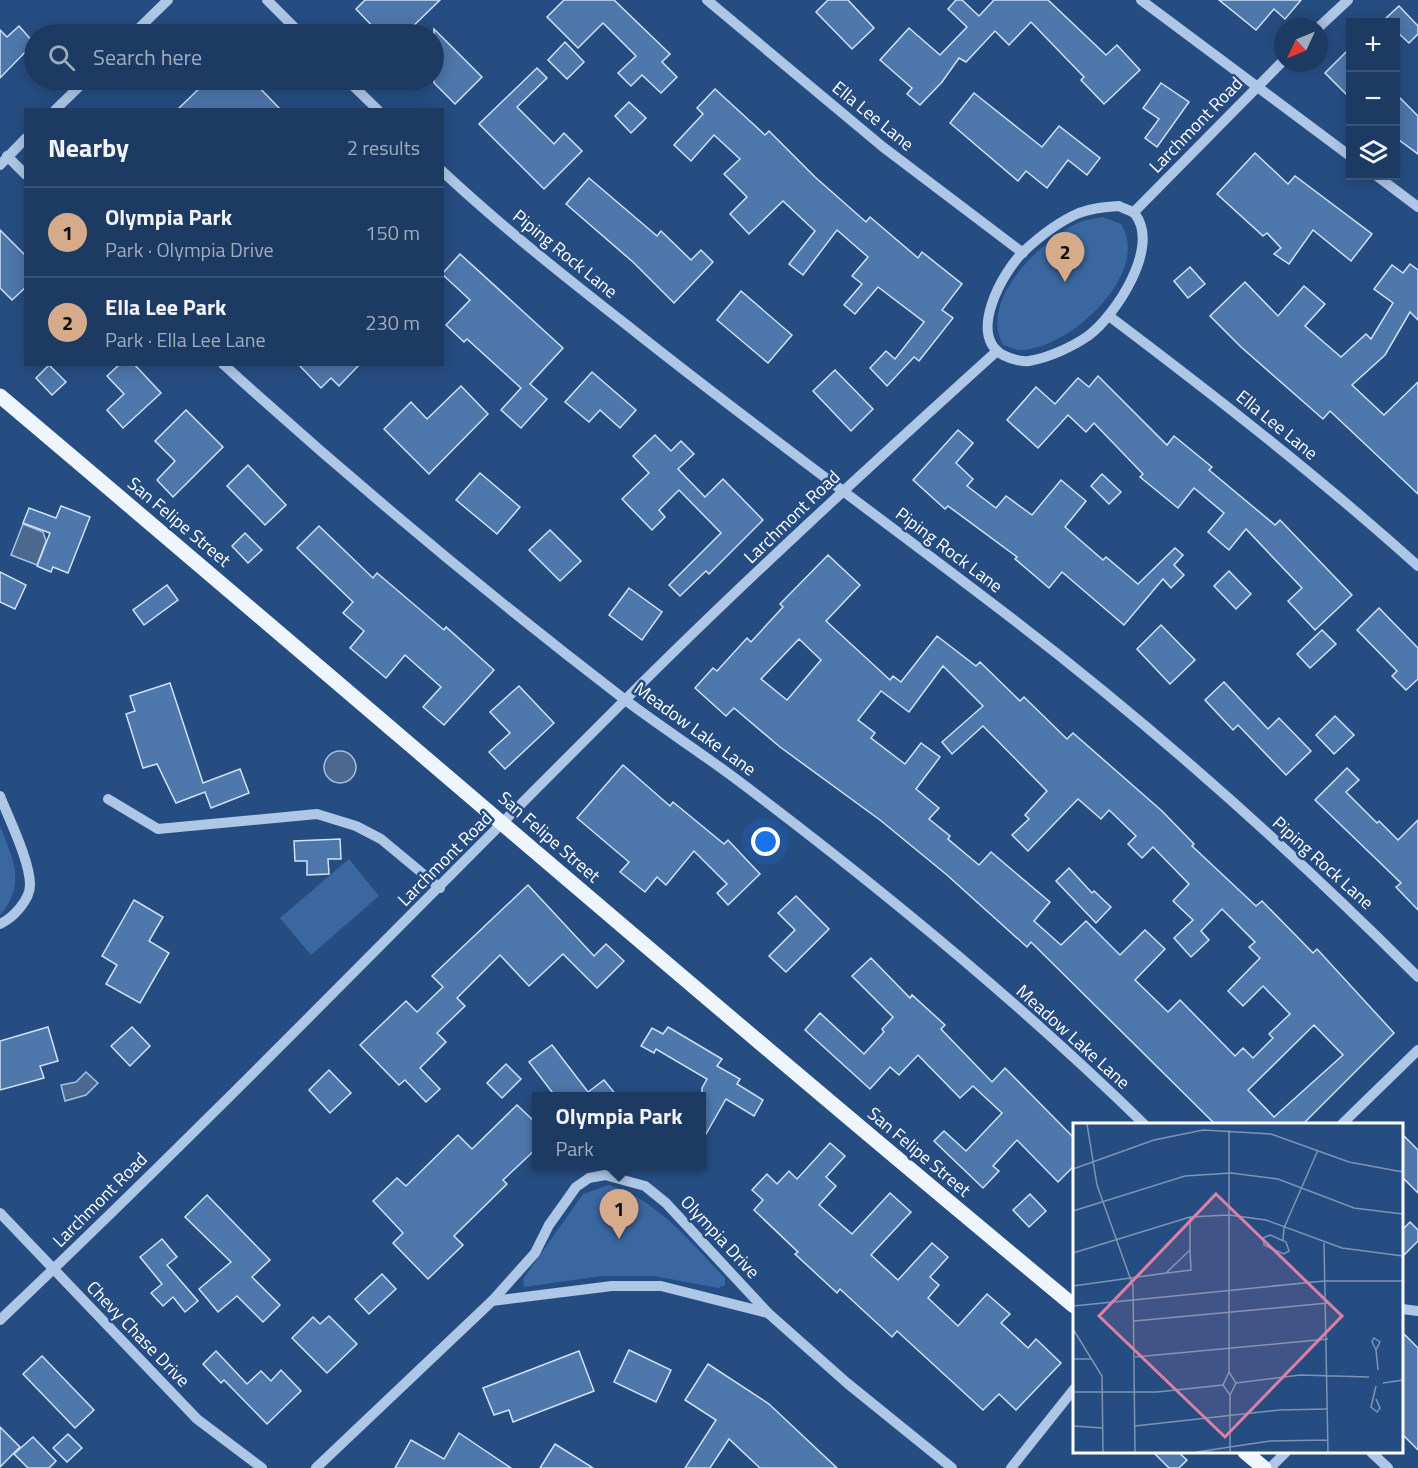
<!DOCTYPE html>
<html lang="en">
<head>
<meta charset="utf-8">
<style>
	body { margin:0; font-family:"Titillium Web",sans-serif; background:#29456b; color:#f1f3f6 }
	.controls { position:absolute; right:18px; top:18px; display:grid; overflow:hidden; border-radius:0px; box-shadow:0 3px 15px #0003 }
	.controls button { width:54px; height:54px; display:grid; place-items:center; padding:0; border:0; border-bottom:2px solid #3a5477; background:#1c3a62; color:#f1f3f6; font:30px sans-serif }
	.compass { position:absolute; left:1274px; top:18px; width:54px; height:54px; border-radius:50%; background:#1c3a62; box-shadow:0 3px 15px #0003; rotate:226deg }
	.you { position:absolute; left:766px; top:842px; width:21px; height:21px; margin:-15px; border:4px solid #fff; border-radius:50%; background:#1a73e8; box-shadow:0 0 0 9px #1a73e833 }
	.badge { display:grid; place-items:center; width:39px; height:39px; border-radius:50%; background:#d6ab8b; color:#111; font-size:20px; font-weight:700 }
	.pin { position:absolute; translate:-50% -50px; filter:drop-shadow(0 2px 3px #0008) }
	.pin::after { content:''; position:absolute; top:32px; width:21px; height:18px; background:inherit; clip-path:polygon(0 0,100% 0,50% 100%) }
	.popup { position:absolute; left:532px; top:1092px; width:174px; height:78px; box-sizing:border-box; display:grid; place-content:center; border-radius:0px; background:#1c3a62; filter:drop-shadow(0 2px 4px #0005); font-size:20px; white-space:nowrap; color:#a0adbe }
	.popup b { font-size:22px; color:#f1f3f6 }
	.popup::after { content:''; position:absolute; left:50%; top:100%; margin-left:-12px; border:12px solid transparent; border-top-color:#1c3a62 }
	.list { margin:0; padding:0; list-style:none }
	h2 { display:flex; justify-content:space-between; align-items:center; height:78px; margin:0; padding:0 24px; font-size:26px }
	h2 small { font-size:20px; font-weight:400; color:#a0adbe }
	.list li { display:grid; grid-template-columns:39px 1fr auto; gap:18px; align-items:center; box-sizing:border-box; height:90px; padding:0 24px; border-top:2px solid #3a5477 }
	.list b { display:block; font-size:22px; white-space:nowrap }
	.list p { margin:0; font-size:20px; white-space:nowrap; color:#a0adbe }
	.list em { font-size:20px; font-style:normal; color:#a0adbe }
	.icon { flex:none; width:33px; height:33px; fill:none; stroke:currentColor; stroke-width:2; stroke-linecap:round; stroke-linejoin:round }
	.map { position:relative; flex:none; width:1418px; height:1468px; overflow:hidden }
	.search { position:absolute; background:#1c3a62; box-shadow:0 3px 15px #0003; left:24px; top:24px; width:420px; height:66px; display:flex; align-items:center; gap:15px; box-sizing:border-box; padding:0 21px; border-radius:33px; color:#a0adbe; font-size:22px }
	.panel { position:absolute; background:#1c3a62; box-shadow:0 3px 15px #0003; left:24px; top:108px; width:420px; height:258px; border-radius:0px }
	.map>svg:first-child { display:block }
	.green { fill:#3a679f }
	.water { fill:#4c688e; stroke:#a2c2e7; stroke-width:1.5 }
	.building { fill:#4e77ab; stroke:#d1e1f5; stroke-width:1.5; fill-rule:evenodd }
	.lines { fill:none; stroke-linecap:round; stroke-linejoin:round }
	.minor { stroke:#aec7e7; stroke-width:10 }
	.major { stroke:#eff5fd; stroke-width:15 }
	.labels { text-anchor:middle; stroke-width:5; stroke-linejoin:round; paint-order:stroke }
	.street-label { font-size:18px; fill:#fff; stroke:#264d82 }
	.inset-road { fill:none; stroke:#7d94b4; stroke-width:1.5 }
	.view { fill:#dd80a5; fill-opacity:0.15; stroke:#dd80a5; stroke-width:3 }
	.inset-edge { fill:none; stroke:#fff; stroke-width:3 }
</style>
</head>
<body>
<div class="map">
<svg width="1418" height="1468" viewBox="0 0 1418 1468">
	<rect width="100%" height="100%" fill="#264d82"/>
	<g class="green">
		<path d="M1102 217 1121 224C1152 273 1070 349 1021 350 1015 350 1009 347 1003 345 978 300 1041 240 1080 222 1086 219 1095 219 1102 217Z"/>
		<path d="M0 826C13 859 27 884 0 915Z"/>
		<polygon points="349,859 379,896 311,955 280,918"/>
		<path d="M609 1185C659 1201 689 1241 725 1278V1285L718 1288 654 1276H601L524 1287 523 1279 583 1194Z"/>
	</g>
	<g class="water">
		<polygon points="23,524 43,532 46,541 37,565 11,555"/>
		<circle cx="340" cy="767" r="16"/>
		<polygon points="86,1072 98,1083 86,1095 65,1101 61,1085 76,1082"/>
	</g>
	<g class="building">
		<polygon points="365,0 440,0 405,34 380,34 356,9"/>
		<polygon points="564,0 614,0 670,54 662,62 677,77 661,93 642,75 631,86 618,73 636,56 603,23 578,48 547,17"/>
		<polygon points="828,0 848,0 874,28 852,49 816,12"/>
		<polygon points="956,0 962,0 979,16 994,0 1048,0 1106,55 1117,45 1140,70 1104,104 1081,80 1084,77 1031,22 1009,45 995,31 966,62 959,58 942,82 920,105 907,94 912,88 880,60 909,28 940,55 967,27 948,9"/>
		<polygon points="1219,0 1301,0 1285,19 1274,9 1256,30"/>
		<polygon points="1399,6 1418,26 1418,34 1409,43 1395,30 1395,22 1389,22 1385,19"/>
		<polygon points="19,26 34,43 0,78 0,30 7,37"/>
		<polygon points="434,29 482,77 455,104 434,83"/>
		<polygon points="565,42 584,62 567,79 548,60"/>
		<polygon points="1350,48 1350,98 1325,73"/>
		<polygon points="537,68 547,78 517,107 554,144 564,133 582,151 544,189 479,124"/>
		<polygon points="208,80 252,80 281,110 177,110"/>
		<polygon points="1161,83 1189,102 1157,147 1145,138 1159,119 1143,108"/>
		<polygon points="715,89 765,135 769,131 815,177 866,222 870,217 918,258 922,252 962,284 942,310 953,318 919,361 914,357 887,386 870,368 886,351 895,359 924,322 878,287 855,314 844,305 862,284 852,276 868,257 837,230 803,275 789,264 815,231 783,201 749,234 730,214 747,197 724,174 740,159 714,135 691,161 674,145 703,114 697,108"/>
		<polygon points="974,93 1042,147 1059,126 1100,158 1087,175 1068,160 1047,188 1026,171 1018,181 950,123"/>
		<polygon points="1395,93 1418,116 1418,154 1395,137"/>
		<polygon points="629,102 646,118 631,133 615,116"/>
		<polygon points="1255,153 1288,184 1295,176 1372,234 1351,261 1313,230 1289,264 1274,254 1281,248 1267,233 1263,236 1217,194"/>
		<polygon points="589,178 657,236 661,231 691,260 701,250 713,262 674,303 633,262 566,204"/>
		<polygon points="0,230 26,256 26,287 12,300 0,288"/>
		<polygon points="460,254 563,348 530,384 547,399 521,428 501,410 521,388 467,339 464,342 446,325 470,300 442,274"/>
		<polygon points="1410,264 1418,270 1418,320 1410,312 1385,355 1352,385 1384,415 1418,382 1418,494 1330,411 1323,419 1241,347 1210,316 1245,282 1278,316 1304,286 1325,304 1305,326 1341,357 1366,334 1371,339 1393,303 1374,289 1392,265 1403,273"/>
		<polygon points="1190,267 1205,284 1188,298 1174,281"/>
		<polygon points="741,291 792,335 768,363 717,320"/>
		<polygon points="120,364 134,364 161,393 123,428 107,410 124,394 107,376"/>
		<polygon points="298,364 360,364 339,386 331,378 321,388"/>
		<polygon points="49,365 66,382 52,395 36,378"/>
		<polygon points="835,370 873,409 851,431 813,391"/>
		<polygon points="592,372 636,410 620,428 600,410 589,422 565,402"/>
		<polygon points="1098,376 1167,445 1174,436 1212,467 1209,470 1275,525 1280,520 1352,595 1315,630 1288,601 1302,588 1246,529 1229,550 1208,532 1224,513 1194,488 1178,508 1140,477 1143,474 1094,423 1086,432 1068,415 1038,448 1007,420 1036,387 1055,404 1078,378 1089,387"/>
		<polygon points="461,386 488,414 429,474 384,429 411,402 427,419"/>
		<polygon points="186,410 223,447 173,497 157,480 175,461 155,441"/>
		<polygon points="958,430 973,443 956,463 973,479 967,486 996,508 1006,496 1032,515 1061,480 1086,501 1065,527 1103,560 1106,557 1138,584 1175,548 1183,555 1174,565 1184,575 1171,588 1163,579 1124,625 1062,572 1049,588 1015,559 1017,557 948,506 945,509 913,480"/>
		<polygon points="655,435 671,451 681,441 694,454 678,469 705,497 723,479 763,520 709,574 706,571 680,596 669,585 721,533 679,490 659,510 665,517 652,530 622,499 649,473 633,456"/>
		<polygon points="248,465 286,505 265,525 227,486"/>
		<polygon points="480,473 520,507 497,534 456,500"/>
		<polygon points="1102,474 1121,492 1109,504 1091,486"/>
		<polygon points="61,506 90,517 68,573 53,567 51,572 37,566 50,533 23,523 29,508 56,518"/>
		<polygon points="319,526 373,578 377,573 444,630 446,627 494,670 444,725 423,707 441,687 405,655 386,678 350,648 364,631 343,613 353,602 297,548"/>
		<polygon points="550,530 581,561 560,581 529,550"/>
		<polygon points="245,533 262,550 248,563 232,546"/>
		<path d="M828 555 860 585 826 621 890 680 893 676 901 682 937 636 976 666 980 662 1020 701 1024 697 1067 739 1073 733 1162 811 1194 844 1192 846 1256 906 1262 901 1313 953 1317 949 1394 1033 1302 1125H1216L1031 942 1027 947 947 875 880 820 780 747 734 708 726 716 695 688 713 668 717 671 747 638 751 642 783 607 780 604ZM799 639 821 660 787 700 761 679ZM943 666 983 706 942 742 952 754 983 726 1047 791 1025 815 1029 819 1012 835 1028 851 1078 799 1101 819 1109 810 1136 836 1128 844 1142 858 1153 847 1189 884 1173 901 1193 920 1174 938 1191 957 1209 940 1201 931 1222 909 1255 942 1249 947 1260 958 1228 991 1243 1006 1263 986 1290 1014 1269 1034 1273 1038 1253 1058 1243 1048 1235 1056 1180 1000 1168 1012 1135 980 1165 949 1145 930 1120 955 1086 921 1061 945 1034 921 1050 902 991 852 979 865 948 839 950 836 929 819 939 808 916 789 940 757 921 743 905 764 871 738 875 733 858 720 881 691 909 712ZM1314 1025 1343 1055 1274 1117 1248 1090Z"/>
		<polygon points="1229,571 1251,594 1236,609 1214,586"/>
		<polygon points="0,572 26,585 15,609 0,602"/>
		<polygon points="167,585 178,600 144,625 133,610"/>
		<polygon points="629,588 662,612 642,640 609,615"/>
		<polygon points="1379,608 1418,648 1418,679 1406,690 1392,676 1397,671 1357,630"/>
		<polygon points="1161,625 1195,660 1170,684 1137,649"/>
		<polygon points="1322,630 1336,644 1310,668 1297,654"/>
		<polygon points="1224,682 1268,729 1279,718 1311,751 1286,775 1238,725 1233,730 1205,700"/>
		<polygon points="170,683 203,783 240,769 249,793 211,808 205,792 176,803 157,764 143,768 126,714 135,711 130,696"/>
		<polygon points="519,686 554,723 505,769 489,752 510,733 490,712"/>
		<polygon points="1335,716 1354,735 1334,754 1316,735"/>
		<polygon points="623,765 670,806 673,802 724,844 728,840 760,874 728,905 717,893 727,884 694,851 666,885 657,877 645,892 620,872 629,862 577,818"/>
		<polygon points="1347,768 1359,780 1346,792 1377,823 1379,821 1398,840 1418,820 1418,910 1396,887 1401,883 1315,800"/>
		<polygon points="340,839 341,859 328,859 329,874 307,875 307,861 295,861 294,841"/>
		<polygon points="1069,868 1092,893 1094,891 1111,907 1096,923 1056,881"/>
		<polygon points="528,885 594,956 606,944 624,961 597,988 563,954 529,986 500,955 457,998 465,1006 437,1033 446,1042 420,1068 440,1089 426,1102 405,1080 399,1085 360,1045 406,1001 417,1012 443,987 432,976"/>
		<polygon points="796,896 829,929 786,972 769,956 795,930 778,913"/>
		<polygon points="134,900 163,917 149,941 169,953 140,1003 106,984 117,965 102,956"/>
		<polygon points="871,958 910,998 912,995 945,1025 941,1029 992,1082 1005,1068 1074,1138 1074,1166 1058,1182 1017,1140 993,1166 999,1171 983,1188 934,1141 944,1131 966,1151 1002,1113 973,1086 960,1098 918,1055 899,1075 890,1067 870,1089 805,1030 820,1013 864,1054 884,1032 882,1029 893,1017 852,976"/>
		<polygon points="48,1027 58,1061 40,1066 44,1078 0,1090 0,1041"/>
		<polygon points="132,1027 150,1046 130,1066 111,1046"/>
		<polygon points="668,1027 722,1059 717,1066 740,1079 737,1084 763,1100 754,1116 726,1099 702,1141 702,1088 707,1079 656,1049 654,1053 641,1046 652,1028 663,1034"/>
		<polygon points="552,1045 588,1092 604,1080 617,1096 555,1096 529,1062"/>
		<polygon points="506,1064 521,1079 502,1098 487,1083"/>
		<polygon points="329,1070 351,1093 330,1113 309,1090"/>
		<polygon points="517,1105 537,1124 537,1148 503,1180 507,1184 454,1236 463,1245 428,1279 393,1243 403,1233 373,1201 397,1178 406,1186 458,1135 472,1149"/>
		<polygon points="1401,1133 1418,1150 1418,1193 1401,1176"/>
		<polygon points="830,1143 845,1156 826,1177 836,1186 819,1205 852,1234 890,1193 911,1212 871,1255 898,1280 932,1243 948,1257 930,1277 939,1285 928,1298 958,1326 987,1294 1010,1314 1001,1323 1028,1348 1036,1339 1061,1363 1016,1410 999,1394 983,1410 897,1331 892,1337 840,1289 837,1293 795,1254 798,1252 754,1210 763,1200 752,1190 767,1174 777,1184 789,1171 797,1179"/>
		<polygon points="1030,1194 1046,1211 1029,1227 1013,1210"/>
		<polygon points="207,1195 270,1260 252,1277 280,1305 263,1322 237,1296 218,1312 199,1289 231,1262 185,1217"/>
		<polygon points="1410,1222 1418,1230 1418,1241 1401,1258 1401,1231"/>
		<polygon points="162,1239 177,1257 167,1265 198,1301 185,1312 173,1297 163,1306 151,1293 162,1284 140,1257"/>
		<polygon points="382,1274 396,1289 369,1314 355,1299"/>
		<polygon points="329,1316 357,1344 327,1373 292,1338 313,1317 320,1324"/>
		<polygon points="1401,1331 1418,1348 1418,1450 1401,1433"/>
		<polygon points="629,1350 671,1370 656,1402 614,1382"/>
		<polygon points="216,1351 247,1384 261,1371 271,1381 281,1370 301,1391 267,1424 224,1380 221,1383 203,1364"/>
		<polygon points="579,1351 594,1391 513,1422 509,1410 494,1415 483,1388"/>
		<polygon points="42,1356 94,1410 75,1428 23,1374"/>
		<polygon points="708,1364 769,1404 837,1468 760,1468 729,1439 710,1468 685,1468 716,1420 685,1400"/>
		<polygon points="0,1427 20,1447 0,1467"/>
		<polygon points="459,1433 511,1468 395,1468 411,1440 444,1459"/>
		<polygon points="68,1434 82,1448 67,1462 53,1448"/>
		<polygon points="33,1437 56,1461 49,1468 28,1468 14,1454"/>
		<polygon points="555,1444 593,1468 540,1468"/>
		<polygon points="1153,1452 1178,1452 1187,1460 1179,1468 1169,1468"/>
	</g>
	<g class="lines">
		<g class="minor">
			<polyline points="267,0 301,34"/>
			<polyline points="707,0 883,147 1023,253"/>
			<polyline points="1141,0 1350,156"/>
			<polyline points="1319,27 1348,0"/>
			<polyline points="133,34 168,0"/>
			<polyline points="347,80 378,110"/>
			<polyline points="55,110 86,80"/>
			<polyline points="7,156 26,175"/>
			<polyline points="0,165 26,138"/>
			<path d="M442 171C501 226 564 276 628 326 747 421 871 511 993 604 1142 717 1285 844 1418 977"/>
			<polyline points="1377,176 1418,207"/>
			<path d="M1119 206C1124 209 1131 210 1135 214 1161 247 1115 316 1088 336 1072 347 1048 358 1029 361 1020 362 1011 359 1003 355 967 335 1003 272 1023 252 1038 238 1060 221 1079 213 1092 208 1105 207 1119 206Z"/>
			<polyline points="1134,212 1283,61"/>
			<path d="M1109 316C1215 396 1319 477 1418 566"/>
			<path d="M223 364C352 481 486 593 624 699 661 727 700 752 736 779 877 885 1018 1001 1144 1124"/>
			<path d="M0 796C9 819 30 861 30 885 30 900 13 918 0 924"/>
			<polyline points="108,799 158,829 317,814 356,826 381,839 440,888"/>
			<polyline points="1342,1124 1418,1050"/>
			<polyline points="0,1213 197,1419 262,1468"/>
			<polyline points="492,1301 535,1253 549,1225 576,1187 589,1178 605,1175 645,1186 666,1203 768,1313"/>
			<polyline points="1402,1309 1418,1311"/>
			<path d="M0 1320C213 1118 417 907 625 700 745 580 871 465 997 351"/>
			<polyline points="1371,1452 1388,1468"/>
			<polyline points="316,1468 492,1301 612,1286 661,1286 768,1313 847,1383 952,1468"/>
			<polyline points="1011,1468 1074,1389"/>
			<polyline points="1270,1468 1286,1452"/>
		</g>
		<g class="major">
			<path d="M0 396C359 699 713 1007 1074 1306"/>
			<polyline points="1245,1452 1264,1468"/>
		</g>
	</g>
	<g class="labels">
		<g class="street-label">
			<text transform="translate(873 116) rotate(39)" y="6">Ella Lee Lane</text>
			<text transform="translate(1196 125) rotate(-46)" y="6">Larchmont Road</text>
			<text transform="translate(565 254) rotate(39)" y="6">Piping Rock Lane</text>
			<text transform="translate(1277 425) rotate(39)" y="6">Ella Lee Lane</text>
			<text transform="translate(792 517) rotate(-44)" y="6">Larchmont Road</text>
			<text transform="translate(179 522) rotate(40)" y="6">San Felipe Street</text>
			<text transform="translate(949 550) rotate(37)" y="6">Piping Rock Lane</text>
			<text transform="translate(695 729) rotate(36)" y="6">Meadow Lake Lane</text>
			<text transform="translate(549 837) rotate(41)" y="6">San Felipe Street</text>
			<text transform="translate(445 859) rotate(-45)" y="6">Larchmont Road</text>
			<text transform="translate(1323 863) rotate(42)" y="6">Piping Rock Lane</text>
			<text transform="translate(1073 1037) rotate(42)" y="6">Meadow Lake Lane</text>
			<text transform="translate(919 1152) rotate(40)" y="6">San Felipe Street</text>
			<text transform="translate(100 1200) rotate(-45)" y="6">Larchmont Road</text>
			<text transform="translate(720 1237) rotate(47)" y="6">Olympia Drive</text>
			<text transform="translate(138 1334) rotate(46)" y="6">Chevy Chase Drive</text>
		</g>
	</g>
	<g transform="translate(1073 1123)">
		<rect width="330" height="330" fill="#264d82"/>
		<path class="inset-road" d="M14 1 24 62 60 163 62 329M156 7V249M0 46 81 17 130 7 198 11 276 39 330 49M0 88 112 53 158 50 205 56 281 85 330 91M197 112 213 119 216 128 211 131 191 122 190 115ZM210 117 211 105 245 27M251 120 255 329M0 130 117 94 156 92 193 97 269 125 330 133M94 150 118 147 117 127M0 163 93 150 117 127V94M0 183 251 158H330M61 198 255 180M0 206 29 253 30 329M303 227 299 219 301 215 307 219 303 227 305 247M62 234 255 216M0 236H19M156 249 163 260 157 272 150 262ZM163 260 227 252 296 254M310 260 330 257M0 269H84L150 262M157 272V329M303 276 307 285 304 289 298 284 303 263M0 303 30 305M62 303 206 287 255 286M124 329 197 318 255 317"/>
		<path class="view" d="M143 71 269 193 152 314 26 193Z"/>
		<rect width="330" height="330" class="inset-edge"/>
	</g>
</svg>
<div class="controls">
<button>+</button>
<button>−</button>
<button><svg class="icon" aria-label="layers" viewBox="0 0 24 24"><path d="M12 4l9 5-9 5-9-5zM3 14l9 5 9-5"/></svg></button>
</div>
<svg class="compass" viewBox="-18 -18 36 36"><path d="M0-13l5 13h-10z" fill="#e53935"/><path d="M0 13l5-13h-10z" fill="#a0adbe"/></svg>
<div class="you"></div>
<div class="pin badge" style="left:619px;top:1239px">1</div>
<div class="popup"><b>Olympia Park</b>Park</div>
<div class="pin badge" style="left:1065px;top:282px">2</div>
<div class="search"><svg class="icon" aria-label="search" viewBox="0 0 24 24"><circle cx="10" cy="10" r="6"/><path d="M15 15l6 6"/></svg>Search here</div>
<section class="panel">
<h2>Nearby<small>2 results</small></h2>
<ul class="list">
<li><span class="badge">1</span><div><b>Olympia Park</b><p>Park · Olympia Drive</p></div><em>150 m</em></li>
<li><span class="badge">2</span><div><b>Ella Lee Park</b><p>Park · Ella Lee Lane</p></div><em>230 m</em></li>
</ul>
</section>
</div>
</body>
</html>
